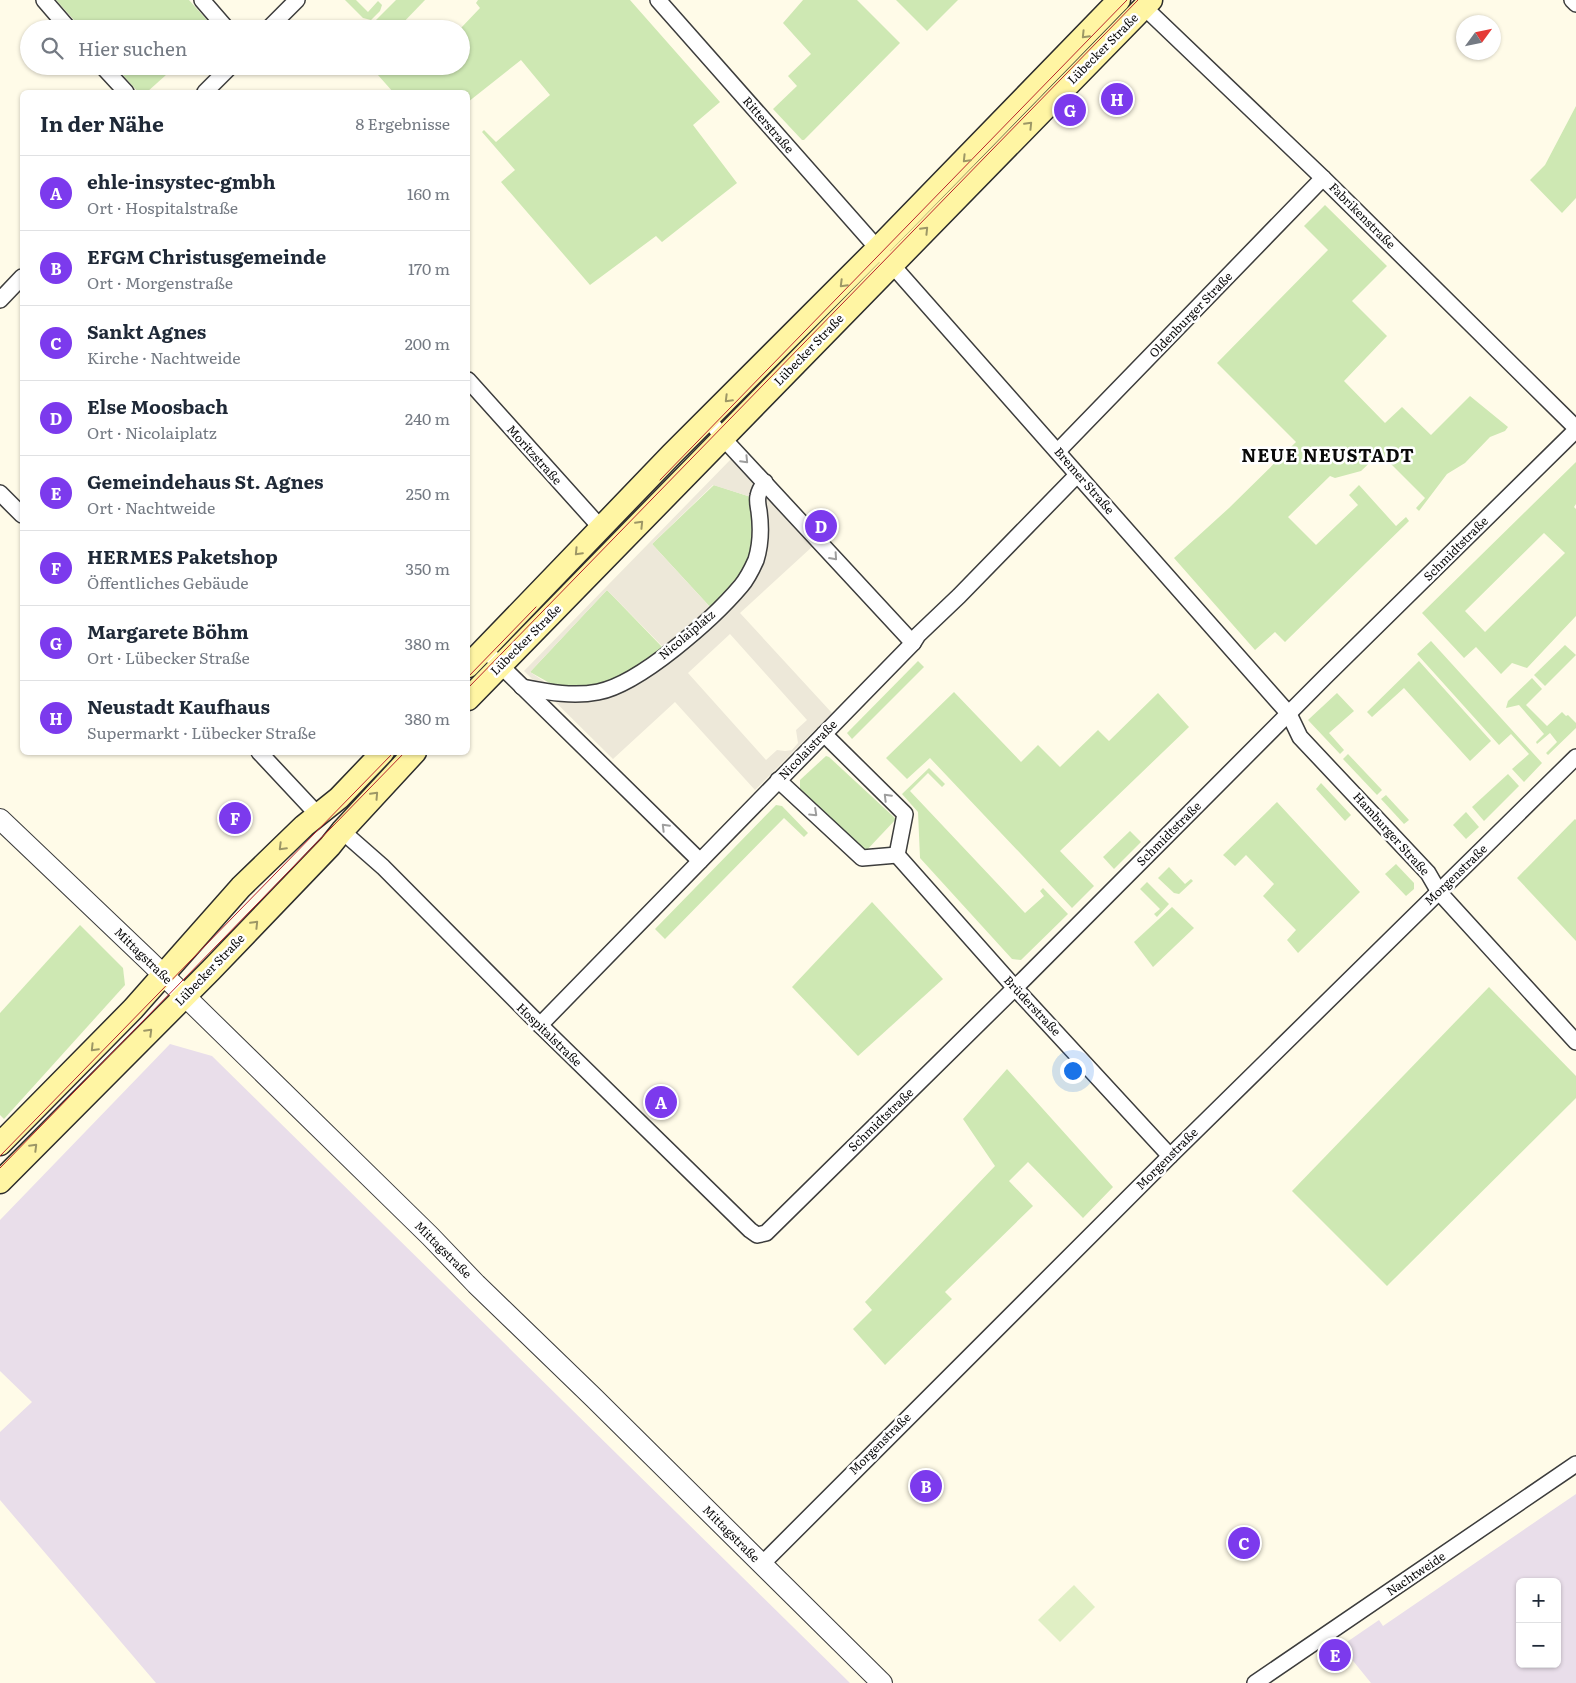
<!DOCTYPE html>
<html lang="de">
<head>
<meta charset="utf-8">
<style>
	body { margin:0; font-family:Literata,serif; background:#f6f6f7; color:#1f2937 }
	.controls { position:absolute; right:15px; bottom:15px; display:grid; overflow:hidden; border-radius:8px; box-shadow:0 1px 4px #0004 }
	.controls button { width:45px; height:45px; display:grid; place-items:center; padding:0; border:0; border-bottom:1px solid #e0e1e3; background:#fff; color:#1f2937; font:25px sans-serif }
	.compass { position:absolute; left:1456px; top:15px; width:45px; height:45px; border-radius:50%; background:#fff; box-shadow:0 1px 4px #0004; rotate:57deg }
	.you { position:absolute; left:1072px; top:1070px; width:18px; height:18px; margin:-12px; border:4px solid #fff; border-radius:50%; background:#1a73e8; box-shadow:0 0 0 8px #1a73e833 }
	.badge { display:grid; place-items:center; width:32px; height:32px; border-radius:50%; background:#7c3aed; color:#fff; font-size:16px; font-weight:700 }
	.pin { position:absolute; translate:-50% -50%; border:2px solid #fff; box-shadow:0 1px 5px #0006 }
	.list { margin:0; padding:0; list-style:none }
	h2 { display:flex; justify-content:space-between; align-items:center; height:65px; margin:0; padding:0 20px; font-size:21px }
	h2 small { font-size:16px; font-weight:400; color:#747a83 }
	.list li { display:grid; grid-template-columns:32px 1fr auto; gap:15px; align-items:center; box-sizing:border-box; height:75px; padding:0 20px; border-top:1px solid #e0e1e3 }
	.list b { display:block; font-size:19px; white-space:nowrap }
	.list p { margin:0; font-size:16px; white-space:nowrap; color:#747a83 }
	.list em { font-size:16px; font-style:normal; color:#747a83 }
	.icon { flex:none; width:28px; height:28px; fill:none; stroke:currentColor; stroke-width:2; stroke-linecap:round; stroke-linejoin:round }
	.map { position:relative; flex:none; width:1576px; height:1683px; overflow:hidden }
	.search { position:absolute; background:#fff; box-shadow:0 1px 4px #0004; left:20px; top:20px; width:450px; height:55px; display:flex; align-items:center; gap:12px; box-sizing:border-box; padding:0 18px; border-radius:28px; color:#747a83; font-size:19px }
	.panel { position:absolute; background:#fff; box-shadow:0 1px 4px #0004; left:20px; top:90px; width:450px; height:665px; border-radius:8px }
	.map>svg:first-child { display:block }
	.industrial { fill:#e9deea; fill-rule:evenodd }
	.green { fill:#cee8b3; fill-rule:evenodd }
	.pitch { fill:#e0efc4 }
	.plaza { fill:#ede8d9; fill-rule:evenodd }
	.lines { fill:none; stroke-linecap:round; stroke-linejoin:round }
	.minor-casing { stroke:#3d3d3d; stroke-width:18 }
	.tertiary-casing { stroke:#3d3d3d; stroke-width:22 }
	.secondary-casing { stroke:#2c2c2c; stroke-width:25 }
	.minor { stroke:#fff; stroke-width:15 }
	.tertiary { stroke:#fff; stroke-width:20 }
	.secondary { stroke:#fff5a3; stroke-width:22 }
	.tram { stroke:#b9232a; stroke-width:1 }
	.oneway { stroke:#9d9766 }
	.oneway2 { stroke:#9d9d9d }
	.labels { text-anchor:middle; stroke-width:5; stroke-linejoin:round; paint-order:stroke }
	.street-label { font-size:12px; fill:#0a0a0a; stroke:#fff }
	.district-label { font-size:18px; font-weight:bold; letter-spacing:1px; fill:#0a0a0a; stroke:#fff }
</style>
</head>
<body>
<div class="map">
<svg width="1576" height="1683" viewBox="0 0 1576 1683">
	<rect width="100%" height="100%" fill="#fffbe8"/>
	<g class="industrial">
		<polygon points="170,1044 212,1056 850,1683 156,1683 0,1500 0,1432 32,1402 0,1371 0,1220"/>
		<path d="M1576 1494V1683H1371L1341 1646 1379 1620 1383 1626ZM1520 1582H1557V1664H1520Z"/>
	</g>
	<g class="green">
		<polygon points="56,0 189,0 215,29 82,29"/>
		<polygon points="345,0 356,0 368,12 378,1 382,5 380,11 371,20 363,18"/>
		<polygon points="396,0 425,0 397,29 380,29 374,22"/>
		<polygon points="478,0 630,0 720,102 693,125 737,183 662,242 656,236 590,285 501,182 515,170 482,132 484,130 496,142 550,95 521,60 468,102 468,92 393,92 370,66 402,68 417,66 421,69 424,66 461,66 461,29 460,29 480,8 476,3"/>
		<polygon points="803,0 857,0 900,43 804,140 802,140 773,109 797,86 788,76 811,54 783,23"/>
		<polygon points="896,0 958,0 927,31"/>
		<polygon points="115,66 176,66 147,92 138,92"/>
		<polygon points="1576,106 1576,198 1562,213 1530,180 1545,165"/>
		<polygon points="1325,205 1387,266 1352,301 1387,336 1344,381 1385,423 1402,407 1431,435 1470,396 1508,427 1505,431 1490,437 1465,463 1447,474 1419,511 1416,508 1425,498 1380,453 1361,471 1335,478 1330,476 1288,517 1316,545 1358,505 1349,495 1359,485 1396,526 1406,517 1409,521 1285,642 1275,632 1255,650 1174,558 1229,508 1296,442 1217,363 1328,250 1304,226"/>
		<path d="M1576 462V504L1574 507 1576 509V616L1527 668 1512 663 1501 674 1476 647 1464 658 1422 613ZM1544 533 1565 553 1485 632 1465 611Z"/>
		<path d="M714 485 751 497C752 522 756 554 741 577 734 588 720 598 711 608L652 544Z"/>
		<polygon points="607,590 665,650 654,659 597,688 555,686 530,672"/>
		<polygon points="1431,641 1542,763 1524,782 1512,769 1529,754 1511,734 1499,745 1417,654"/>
		<polygon points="1565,645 1576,655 1545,686 1534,675"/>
		<polygon points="918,661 924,667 852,739 847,733"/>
		<polygon points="1419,661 1491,741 1470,761 1404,688 1372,717 1367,712"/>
		<polygon points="1532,678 1542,689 1526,705 1547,726 1562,712 1566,716 1568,715 1576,723 1576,728 1548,755 1546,753 1557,742 1550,733 1537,744 1536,742 1544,734 1519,705 1506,708 1508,701"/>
		<polygon points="954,692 1021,762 1038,745 1060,767 1098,730 1109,741 1158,693 1189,727 1060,851 1094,886 1072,908 930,758 907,779 886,758"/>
		<polygon points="1337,693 1354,711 1329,733 1344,750 1340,754 1308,720"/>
		<polygon points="1348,754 1382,790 1377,795 1343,759"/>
		<polygon points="826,756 829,757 896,819 865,852 800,789 800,780"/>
		<polygon points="929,768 945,784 942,787 928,773 910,791 1025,913 1044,896 1040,891 1043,888 1068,914 1021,960 1012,959 920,858 918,812 902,794"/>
		<polygon points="1508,774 1519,786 1484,821 1472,807"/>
		<polygon points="1321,783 1351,815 1345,821 1316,789"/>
		<polygon points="1386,795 1409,820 1404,824 1381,799"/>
		<polygon points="1277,802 1360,892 1298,953 1287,940 1296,930 1263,896 1274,884 1246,855 1235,866 1223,855"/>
		<polygon points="776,805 782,806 808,833 804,837 784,818 665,939 655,929"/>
		<polygon points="1466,812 1479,827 1466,839 1453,825"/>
		<polygon points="1575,819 1576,820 1576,941 1517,878"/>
		<polygon points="1130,831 1141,842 1114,869 1103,857"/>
		<polygon points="1396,864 1414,883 1414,889 1406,896 1385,874"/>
		<polygon points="1169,867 1185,884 1191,879 1193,881 1179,894 1174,893 1158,878"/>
		<polygon points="1147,882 1169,904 1157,917 1154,914 1160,909 1140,889"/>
		<polygon points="872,902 943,979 858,1056 792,987"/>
		<polygon points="1172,907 1194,928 1153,967 1134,942"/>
		<polygon points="80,925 123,968 125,985 4,1119 0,1115 0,1013"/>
		<polygon points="1489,987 1576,1076 1576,1098 1387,1286 1292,1191"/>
		<polygon points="1007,1069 1113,1187 1083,1218 1028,1162 1009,1181 1033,1206 945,1292 952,1299 885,1365 853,1329 872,1310 865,1302 995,1166 963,1119"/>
	</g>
	<polygon class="pitch" points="1074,1585 1095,1607 1060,1642 1038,1620"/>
	<path class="plaza" d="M732 458 813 546 740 613 832 713 755 790 675 702 613 759 524 671ZM713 485 751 497 752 530 751 545 748 561 736 585 711 608 652 544ZM607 590 665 649 607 685 564 689 545 682 530 672ZM730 634 807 720 796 730 798 743 792 750 785 751 777 750 766 760 688 673Z"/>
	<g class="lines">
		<g class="minor-casing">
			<g id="minor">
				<polyline points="44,0 69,29"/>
				<polyline points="202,0 227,29"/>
				<polyline points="658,0 1281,705 1289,714 1300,737 1428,873 1439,892 1576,1042"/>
				<polyline points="1572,0 1576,4"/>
				<polyline points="1144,7 1323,178 1576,428"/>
				<polyline points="268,29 297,0"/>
				<polyline points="102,66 126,92"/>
				<polyline points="205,92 231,66"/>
				<polyline points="0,300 22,277"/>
				<polyline points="468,380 601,528"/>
				<polyline points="708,418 723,438 913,643"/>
				<polyline points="1058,451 1323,178"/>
				<polyline points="0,493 22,515"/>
				<polyline points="494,659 700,861"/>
				<path d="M522 687C548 692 572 697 598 692 640 684 713 619 741 586 747 579 752 569 756 560 761 544 761 526 759 511 758 506 757 500 758 496 759 491 762 486 765 482"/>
				<polyline points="824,734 905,814 897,855"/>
				<polyline points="259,752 318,815"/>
				<polyline points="778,780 862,858 897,855"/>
				<polyline points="342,831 383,867 540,1025 750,1230 757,1235 766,1233 1025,978 1325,677 1576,430"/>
				<polyline points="897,855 1015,988 1170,1156"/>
				<polyline points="540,1025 913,643 918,635 959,596 1077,475"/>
				<polyline points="762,1564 1170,1156 1576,757"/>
				<polyline points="1255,1683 1576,1464"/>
			</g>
		</g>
		<g class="tertiary-casing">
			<polyline id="tertiary" points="0,819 148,960 430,1236 476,1284 594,1398 882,1683"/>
		</g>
		<g class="secondary-casing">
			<g id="secondary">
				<polyline points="468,666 672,454 877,249 1119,0"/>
				<polyline points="468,699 1151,0"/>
				<polyline points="0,1144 133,1009 241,887 304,826 339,798 383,752"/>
				<polyline points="0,1182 211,970 330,846 342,831 415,752"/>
			</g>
		</g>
		<use href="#minor" class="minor"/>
		<use href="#tertiary" class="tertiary"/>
		<use href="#secondary" class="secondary"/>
		<g class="tram">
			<polyline points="660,480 1127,0"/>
			<polyline points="468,677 536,607"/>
			<polyline points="468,688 1138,0"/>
			<polyline points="0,1156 394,752"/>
			<polyline points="0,1168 405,752"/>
		</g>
	</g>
	<defs><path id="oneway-chevron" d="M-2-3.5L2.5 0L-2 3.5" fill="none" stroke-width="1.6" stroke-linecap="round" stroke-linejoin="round" transform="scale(1.25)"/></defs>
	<g class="oneway">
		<use href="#oneway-chevron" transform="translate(1085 35) rotate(134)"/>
		<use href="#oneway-chevron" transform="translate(1029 125) rotate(-46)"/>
		<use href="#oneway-chevron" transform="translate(966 159) rotate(134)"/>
		<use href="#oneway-chevron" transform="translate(925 230) rotate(-46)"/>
		<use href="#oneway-chevron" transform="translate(843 284) rotate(135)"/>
		<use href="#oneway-chevron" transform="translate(728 399) rotate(135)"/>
		<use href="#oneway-chevron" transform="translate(640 524) rotate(-46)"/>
		<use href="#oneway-chevron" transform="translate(578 552) rotate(134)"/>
		<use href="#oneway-chevron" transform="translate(375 795) rotate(-47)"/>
		<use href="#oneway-chevron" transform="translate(282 847) rotate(135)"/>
		<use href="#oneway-chevron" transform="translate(255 924) rotate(-46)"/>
		<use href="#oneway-chevron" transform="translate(149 1032) rotate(-45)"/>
		<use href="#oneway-chevron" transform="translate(94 1048) rotate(134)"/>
		<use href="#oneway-chevron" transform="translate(34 1147) rotate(-45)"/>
	</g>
	<g class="oneway2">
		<use href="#oneway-chevron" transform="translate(745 460) rotate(46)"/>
		<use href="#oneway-chevron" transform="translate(834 557) rotate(48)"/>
		<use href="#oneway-chevron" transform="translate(887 797) rotate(-135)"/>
		<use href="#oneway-chevron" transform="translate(814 813) rotate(43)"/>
		<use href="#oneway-chevron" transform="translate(665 827) rotate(-135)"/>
	</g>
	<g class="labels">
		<g class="street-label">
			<text transform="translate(1103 49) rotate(-45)" y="4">Lübecker Straße</text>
			<text transform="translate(768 125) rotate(49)" y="4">Ritterstraße</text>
			<text transform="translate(1362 216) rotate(45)" y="4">Fabrikenstraße</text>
			<text transform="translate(1191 315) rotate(-46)" y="4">Oldenburger Straße</text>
			<text transform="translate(809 350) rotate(-46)" y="4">Lübecker Straße</text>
			<text transform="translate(534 455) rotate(48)" y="4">Moritzstraße</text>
			<text transform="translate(1084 481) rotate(49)" y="4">Bremer Straße</text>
			<text transform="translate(1456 549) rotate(-45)" y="4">Schmidtstraße</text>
			<text transform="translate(687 635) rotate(-40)" y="4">Nicolaiplatz</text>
			<text transform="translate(526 640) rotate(-45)" y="4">Lübecker Straße</text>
			<text transform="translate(808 750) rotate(-46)" y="4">Nicolaistraße</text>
			<text transform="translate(1169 834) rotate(-45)" y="4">Schmidtstraße</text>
			<text transform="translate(1391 834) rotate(48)" y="4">Hamburger Straße</text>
			<text transform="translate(1456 875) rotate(-44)" y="4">Morgenstraße</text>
			<text transform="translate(143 956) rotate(44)" y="4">Mittagstraße</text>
			<text transform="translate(210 970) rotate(-46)" y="4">Lübecker Straße</text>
			<text transform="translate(1032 1006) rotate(47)" y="4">Brüderstraße</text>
			<text transform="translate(549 1035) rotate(44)" y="4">Hospitalstraße</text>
			<text transform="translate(881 1120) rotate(-44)" y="4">Schmidtstraße</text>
			<text transform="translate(1167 1159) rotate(-45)" y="4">Morgenstraße</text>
			<text transform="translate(443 1250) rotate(45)" y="4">Mittagstraße</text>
			<text transform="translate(880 1444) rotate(-45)" y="4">Morgenstraße</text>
			<text transform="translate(731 1534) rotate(45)" y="4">Mittagstraße</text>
			<text transform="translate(1416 1574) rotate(-34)" y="4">Nachtweide</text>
		</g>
		<g class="district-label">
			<text x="1328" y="462">NEUE NEUSTADT</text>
		</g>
	</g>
</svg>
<div class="controls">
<button>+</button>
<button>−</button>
</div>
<svg class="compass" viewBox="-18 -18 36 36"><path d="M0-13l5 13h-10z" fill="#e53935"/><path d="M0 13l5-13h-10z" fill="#747a83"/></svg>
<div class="you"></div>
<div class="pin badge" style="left:661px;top:1102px">A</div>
<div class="pin badge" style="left:926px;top:1486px">B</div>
<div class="pin badge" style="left:1244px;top:1543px">C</div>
<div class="pin badge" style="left:821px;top:526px">D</div>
<div class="pin badge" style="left:1335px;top:1655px">E</div>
<div class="pin badge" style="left:235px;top:818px">F</div>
<div class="pin badge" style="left:1070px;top:110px">G</div>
<div class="pin badge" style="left:1117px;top:99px">H</div>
<div class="search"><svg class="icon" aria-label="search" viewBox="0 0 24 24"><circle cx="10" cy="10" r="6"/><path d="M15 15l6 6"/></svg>Hier suchen</div>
<section class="panel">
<h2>In der Nähe<small>8 Ergebnisse</small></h2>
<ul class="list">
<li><span class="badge">A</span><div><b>ehle-insystec-gmbh</b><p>Ort · Hospitalstraße</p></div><em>160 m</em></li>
<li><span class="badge">B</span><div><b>EFGM Christusgemeinde</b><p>Ort · Morgenstraße</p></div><em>170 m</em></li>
<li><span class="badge">C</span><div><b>Sankt Agnes</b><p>Kirche · Nachtweide</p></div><em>200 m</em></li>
<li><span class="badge">D</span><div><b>Else Moosbach</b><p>Ort · Nicolaiplatz</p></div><em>240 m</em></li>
<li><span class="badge">E</span><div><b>Gemeindehaus St. Agnes</b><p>Ort · Nachtweide</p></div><em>250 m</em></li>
<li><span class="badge">F</span><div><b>HERMES Paketshop</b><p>Öffentliches Gebäude</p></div><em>350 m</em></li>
<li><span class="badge">G</span><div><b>Margarete Böhm</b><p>Ort · Lübecker Straße</p></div><em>380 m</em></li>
<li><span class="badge">H</span><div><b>Neustadt Kaufhaus</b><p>Supermarkt · Lübecker Straße</p></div><em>380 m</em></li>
</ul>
</section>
</div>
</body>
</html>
